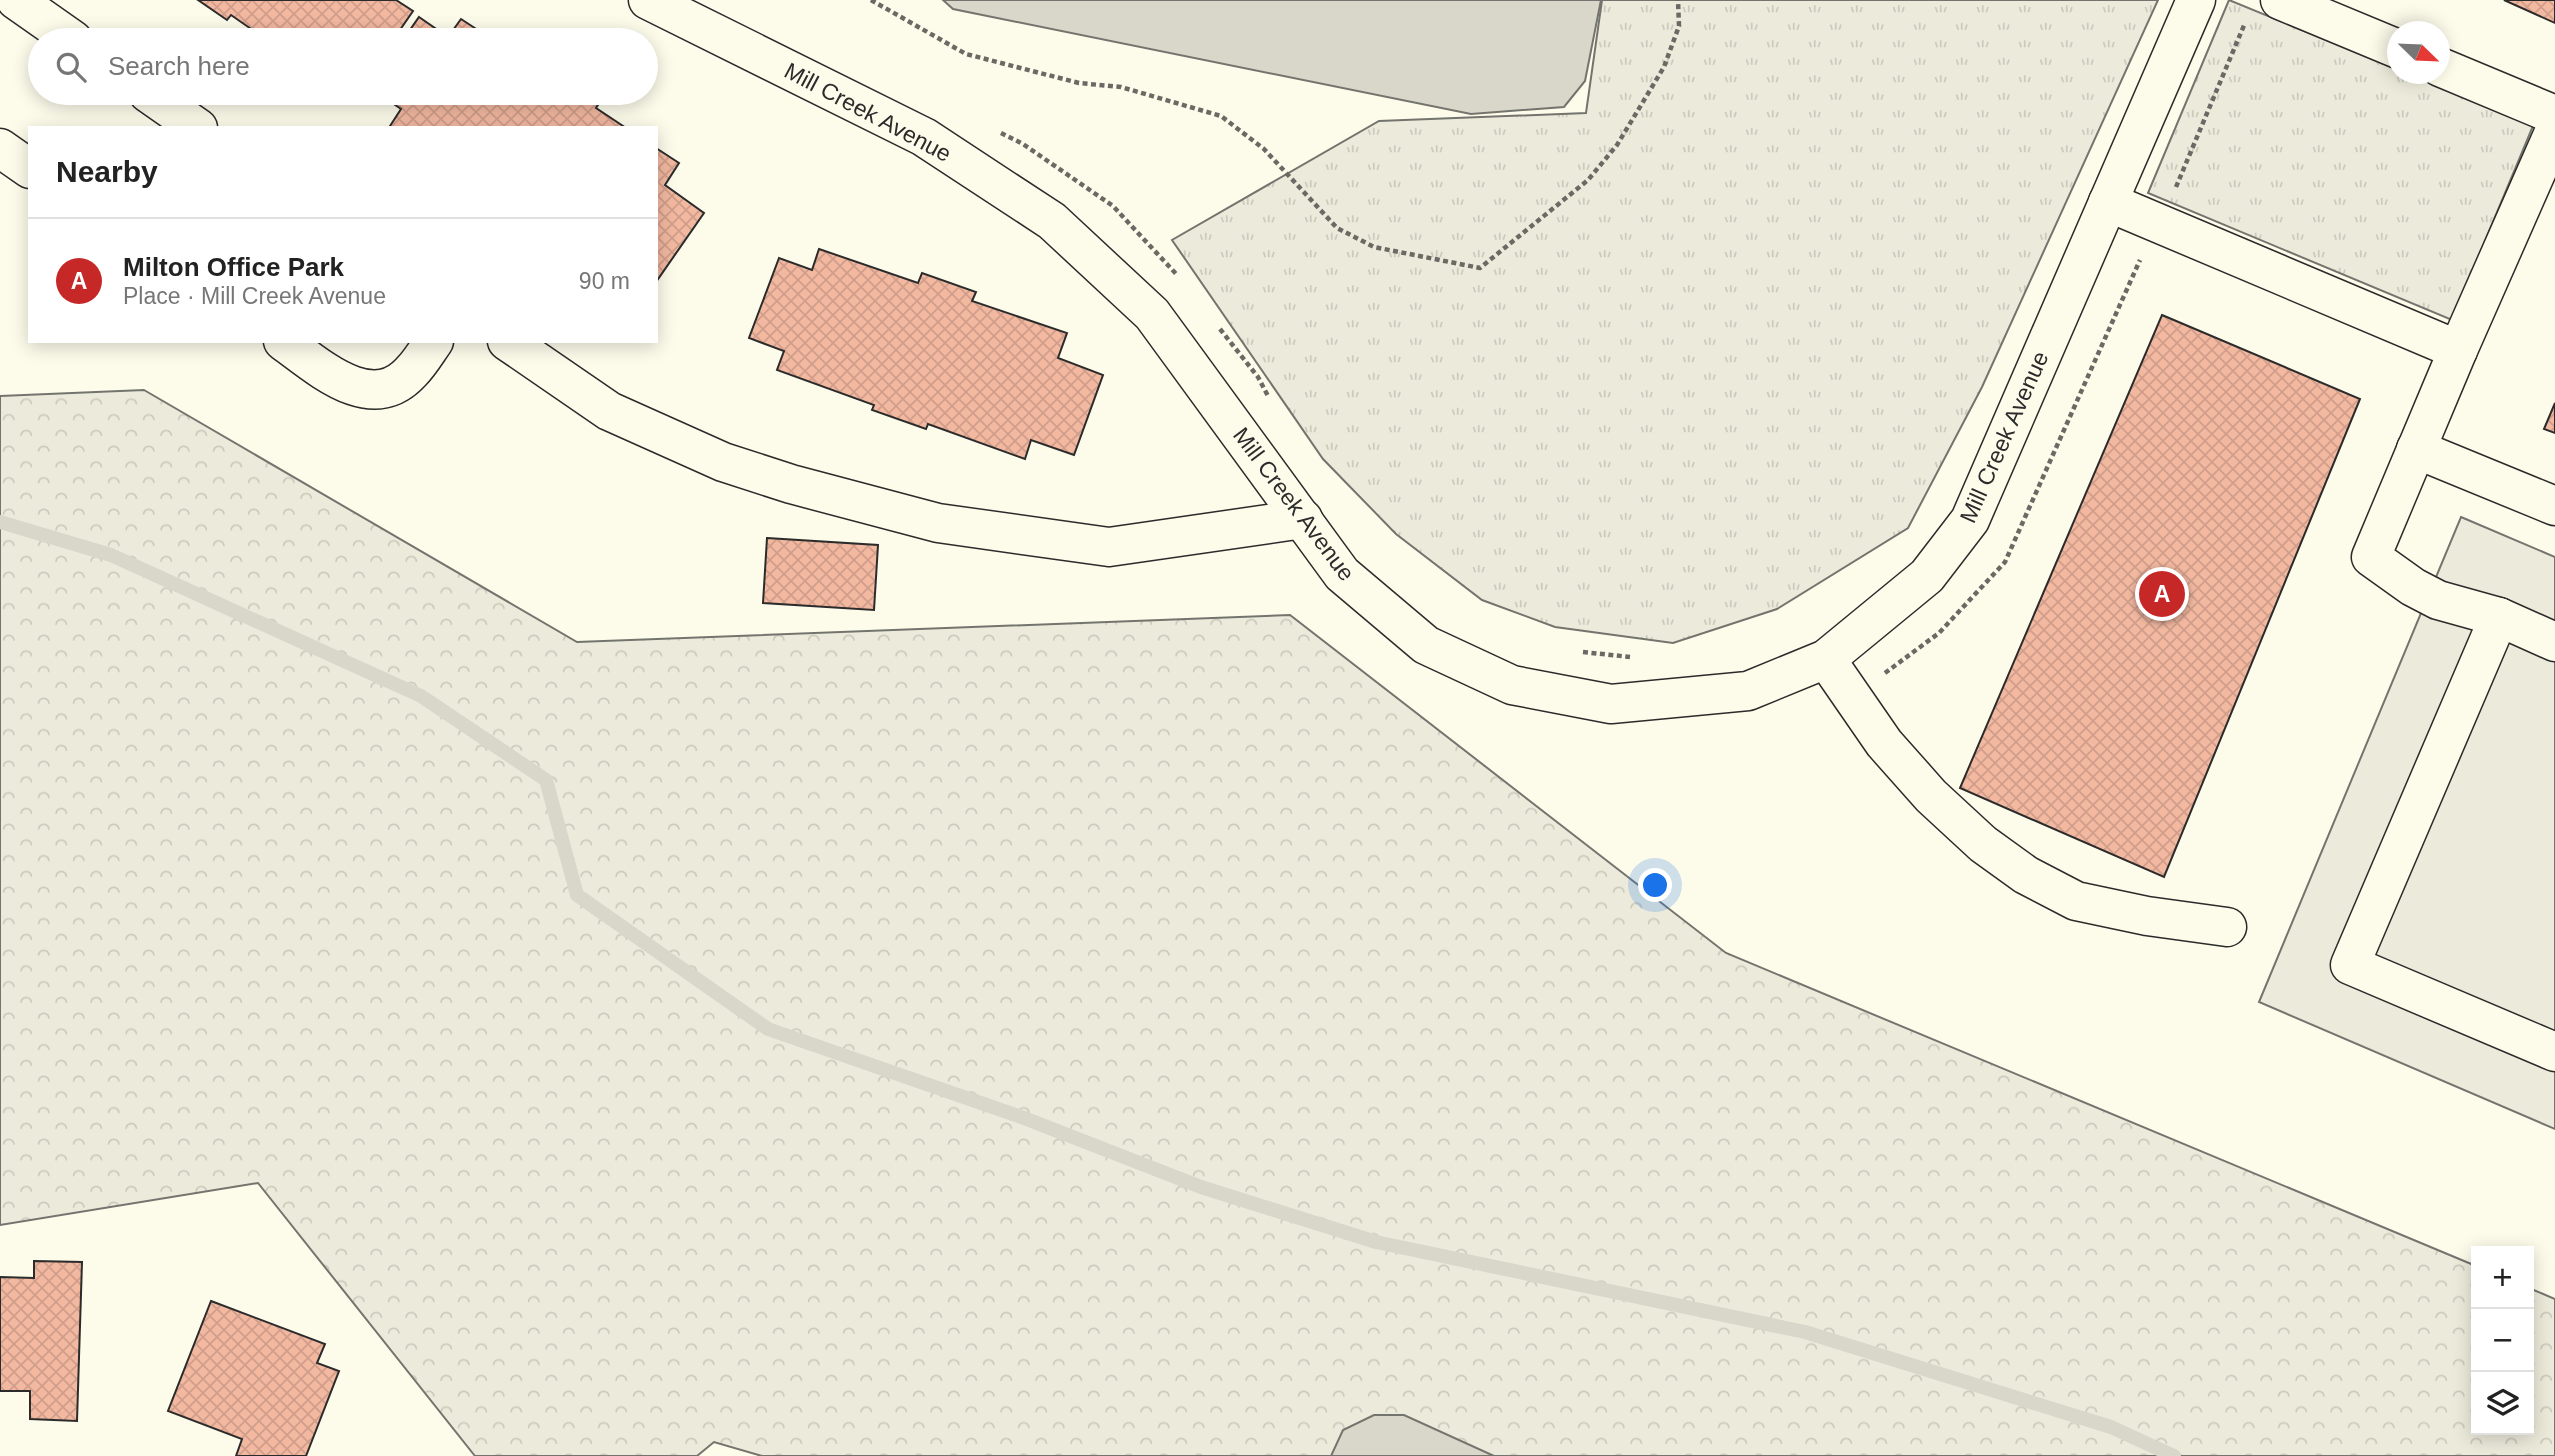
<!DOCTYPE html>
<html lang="en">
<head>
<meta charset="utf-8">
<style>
	body { margin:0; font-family:Arial,sans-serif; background:#f6f6f6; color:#222 }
	.controls { position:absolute; right:21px; bottom:21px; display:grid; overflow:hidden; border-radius:0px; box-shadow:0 4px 18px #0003 }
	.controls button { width:63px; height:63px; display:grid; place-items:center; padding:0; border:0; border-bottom:2px solid #e0e0e0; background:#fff; color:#222; font:35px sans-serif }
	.compass { position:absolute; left:2387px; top:21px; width:63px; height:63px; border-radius:50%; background:#fff; box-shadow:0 4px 18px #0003; rotate:113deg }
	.you { position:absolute; left:1656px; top:886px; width:24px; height:24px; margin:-18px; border:5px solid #fff; border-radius:50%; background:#1a73e8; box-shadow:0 0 0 10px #1a73e833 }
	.badge { display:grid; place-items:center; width:46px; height:46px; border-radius:50%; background:#c62828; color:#fff; font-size:23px; font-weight:700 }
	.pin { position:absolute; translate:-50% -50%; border:4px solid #fff; box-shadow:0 2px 7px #0006 }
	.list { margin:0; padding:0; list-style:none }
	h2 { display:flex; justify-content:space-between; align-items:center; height:91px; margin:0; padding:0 28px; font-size:30px }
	h2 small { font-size:23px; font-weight:400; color:#767676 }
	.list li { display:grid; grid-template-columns:46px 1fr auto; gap:21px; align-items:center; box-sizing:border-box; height:126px; padding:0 28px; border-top:2px solid #e0e0e0 }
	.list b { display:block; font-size:26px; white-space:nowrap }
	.list p { margin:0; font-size:23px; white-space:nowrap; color:#767676 }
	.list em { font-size:23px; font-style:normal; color:#767676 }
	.icon { flex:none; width:38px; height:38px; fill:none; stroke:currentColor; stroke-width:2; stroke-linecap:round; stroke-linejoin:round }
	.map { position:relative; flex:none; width:2555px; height:1456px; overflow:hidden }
	.search { position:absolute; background:#fff; box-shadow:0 4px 18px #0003; left:28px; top:28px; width:630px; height:77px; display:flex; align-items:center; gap:18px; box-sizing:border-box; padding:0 24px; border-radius:38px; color:#767676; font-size:26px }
	.panel { position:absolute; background:#fff; box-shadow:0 4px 18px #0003; left:28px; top:126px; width:630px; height:217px; border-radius:0px }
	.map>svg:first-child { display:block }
	.grass { fill:url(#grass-tufts); stroke:#74746e; stroke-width:2 }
	.forest { fill:url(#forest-crowns); stroke:#74746e; stroke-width:2 }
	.parking { fill:#eceadb; stroke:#74746e; stroke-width:2 }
	.water { fill:#d8d7c9; stroke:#74746e; stroke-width:2 }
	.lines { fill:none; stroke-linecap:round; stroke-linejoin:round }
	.stream { stroke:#d8d7c9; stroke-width:14 }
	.building { fill:url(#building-cross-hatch); stroke:#2b2b2b; stroke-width:2 }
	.minor-casing { stroke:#2b2b2b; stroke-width:41 }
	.path { stroke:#6a6964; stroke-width:4.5; stroke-dasharray:5 3.5; stroke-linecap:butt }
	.minor { stroke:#fdfbea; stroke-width:38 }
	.labels { text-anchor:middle; stroke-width:5; stroke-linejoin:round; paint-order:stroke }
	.street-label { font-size:23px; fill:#2b2b2b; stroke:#fdfbea }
</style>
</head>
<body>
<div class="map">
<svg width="2555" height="1456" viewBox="0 0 2555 1456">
	<defs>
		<pattern id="grass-tufts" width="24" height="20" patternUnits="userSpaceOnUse" patternTransform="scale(1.75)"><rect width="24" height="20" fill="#ecebdb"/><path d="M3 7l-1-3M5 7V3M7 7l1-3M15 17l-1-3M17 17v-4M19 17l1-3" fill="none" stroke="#cbcabc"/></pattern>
		<pattern id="forest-crowns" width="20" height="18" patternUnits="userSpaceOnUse" patternTransform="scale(1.75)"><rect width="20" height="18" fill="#ecebdb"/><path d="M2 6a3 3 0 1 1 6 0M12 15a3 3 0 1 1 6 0" fill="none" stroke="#cbcabc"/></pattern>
		<pattern id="building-cross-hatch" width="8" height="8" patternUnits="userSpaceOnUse" patternTransform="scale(1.75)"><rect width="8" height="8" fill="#f2b8a0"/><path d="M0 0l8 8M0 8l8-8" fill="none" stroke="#d09e8a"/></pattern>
	</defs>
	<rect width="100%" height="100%" fill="#fdfbea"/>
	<g class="grass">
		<polygon points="1602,0 2158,0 1982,387 1908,528 1777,609 1673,643 1555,627 1482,600 1396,534 1323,459 1172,240 1379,121 1586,113"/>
		<polygon points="2229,0 2397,69 2398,74 2408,74 2533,126 2452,320 2148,193"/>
	</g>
	<polygon class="forest" points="144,390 577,642 1290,615 1726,953 2476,1266 2476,1430 2529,1430 2529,1288 2555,1299 2555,1456 762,1456 714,1442 697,1456 475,1456 258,1183 0,1225 0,396"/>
	<polygon class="parking" points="2461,517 2555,557 2555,1129 2259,1002"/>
	<g class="water">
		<polygon points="943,0 1601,0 1585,81 1564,107 1471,114 953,9"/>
		<polygon points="1374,1415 1404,1415 1494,1456 1331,1456 1343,1430"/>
	</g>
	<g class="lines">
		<polyline class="stream" points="0,522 111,555 421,696 546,780 577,895 768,1029 1024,1118 1201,1187 1376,1242 1805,1332 2111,1427 2174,1456"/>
	</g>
	<g class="building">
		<polygon points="198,0 396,0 413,11 393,40 267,40 231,15 227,20"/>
		<polygon points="2504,0 2555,0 2555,23"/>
		<polygon points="419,17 448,37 461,19 493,40 403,40"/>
		<polygon points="378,93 590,93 601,100 596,108 626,128 392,128 390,126 401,109"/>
		<polygon points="656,148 679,163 665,185 704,213 656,282"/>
		<polygon points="819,249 918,283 922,273 976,292 972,301 1067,333 1058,358 1103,375 1074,455 1031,440 1025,459 928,424 926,429 872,410 874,405 777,370 784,351 749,338 779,258 812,270"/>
		<polygon points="2162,315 2360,399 2164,877 1960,788"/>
		<polygon points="2555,403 2555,433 2544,429"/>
		<polygon points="767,538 878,545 874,610 763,603"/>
		<polygon points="34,1261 82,1262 77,1421 30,1419 30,1391 0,1391 0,1277 34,1278"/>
		<polygon points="211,1301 325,1344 317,1363 339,1371 306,1456 236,1456 242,1439 168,1411"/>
	</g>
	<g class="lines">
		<g class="minor-casing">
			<g id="minor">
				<polyline points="16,0 73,40"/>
				<polyline points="648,0 924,137 1052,221 1152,314 1342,574 1426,645 1512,685 1611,704 1748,691 1826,659 1927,576 1970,520 2196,0"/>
				<polyline points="2280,0 2398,49"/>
				<polyline points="2440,67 2555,115"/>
				<polyline points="148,93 198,128"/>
				<polyline points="0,148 30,169"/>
				<polyline points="2108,202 2458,350 2555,130"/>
				<path d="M283 341C318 366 371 416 411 372 420 363 427 351 434 341"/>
				<polyline points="507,341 609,411 723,462 791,484 938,523 1109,547 1303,519"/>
				<polyline points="2458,350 2371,557 2413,587 2438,600 2499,617 2555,642"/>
				<polyline points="2416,449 2555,506"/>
				<polyline points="2499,617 2350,965 2555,1052"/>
				<polyline points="1826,659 1884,743 1931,796 1983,844 2026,875 2076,901 2147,916 2227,927"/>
			</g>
		</g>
		<g class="path">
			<polyline points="871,0 966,54 1079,83 1121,87 1221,116 1264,149 1337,228 1374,247 1480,268 1588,180 1617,145 1664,67 1679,26 1678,0"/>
			<polyline points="1001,133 1023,144 1113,206 1178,276"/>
			<polyline points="2176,187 2245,23"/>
			<polyline points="1220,329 1258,377 1268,396"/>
			<polyline points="1583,652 1630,657"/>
			<polyline points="1885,673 1939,633 2005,562 2140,260"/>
		</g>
		<use href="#minor" class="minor"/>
	</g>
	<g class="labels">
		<g class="street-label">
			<text transform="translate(868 112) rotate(28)" y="8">Mill Creek Avenue</text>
			<text transform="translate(2004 437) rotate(-66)" y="8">Mill Creek Avenue</text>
			<text transform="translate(1294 504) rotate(53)" y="8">Mill Creek Avenue</text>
		</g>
	</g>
</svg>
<div class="controls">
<button>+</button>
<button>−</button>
<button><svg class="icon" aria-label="layers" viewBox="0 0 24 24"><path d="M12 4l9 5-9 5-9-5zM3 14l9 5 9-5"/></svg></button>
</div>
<svg class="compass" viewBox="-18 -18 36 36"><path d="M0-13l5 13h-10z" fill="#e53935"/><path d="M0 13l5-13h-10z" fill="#767676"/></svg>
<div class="you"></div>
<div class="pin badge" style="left:2162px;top:594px">A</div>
<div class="search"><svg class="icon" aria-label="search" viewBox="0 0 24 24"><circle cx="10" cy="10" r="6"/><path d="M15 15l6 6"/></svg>Search here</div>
<section class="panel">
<h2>Nearby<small></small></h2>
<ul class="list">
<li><span class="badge">A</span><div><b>Milton Office Park</b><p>Place · Mill Creek Avenue</p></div><em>90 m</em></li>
</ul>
</section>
</div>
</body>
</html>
